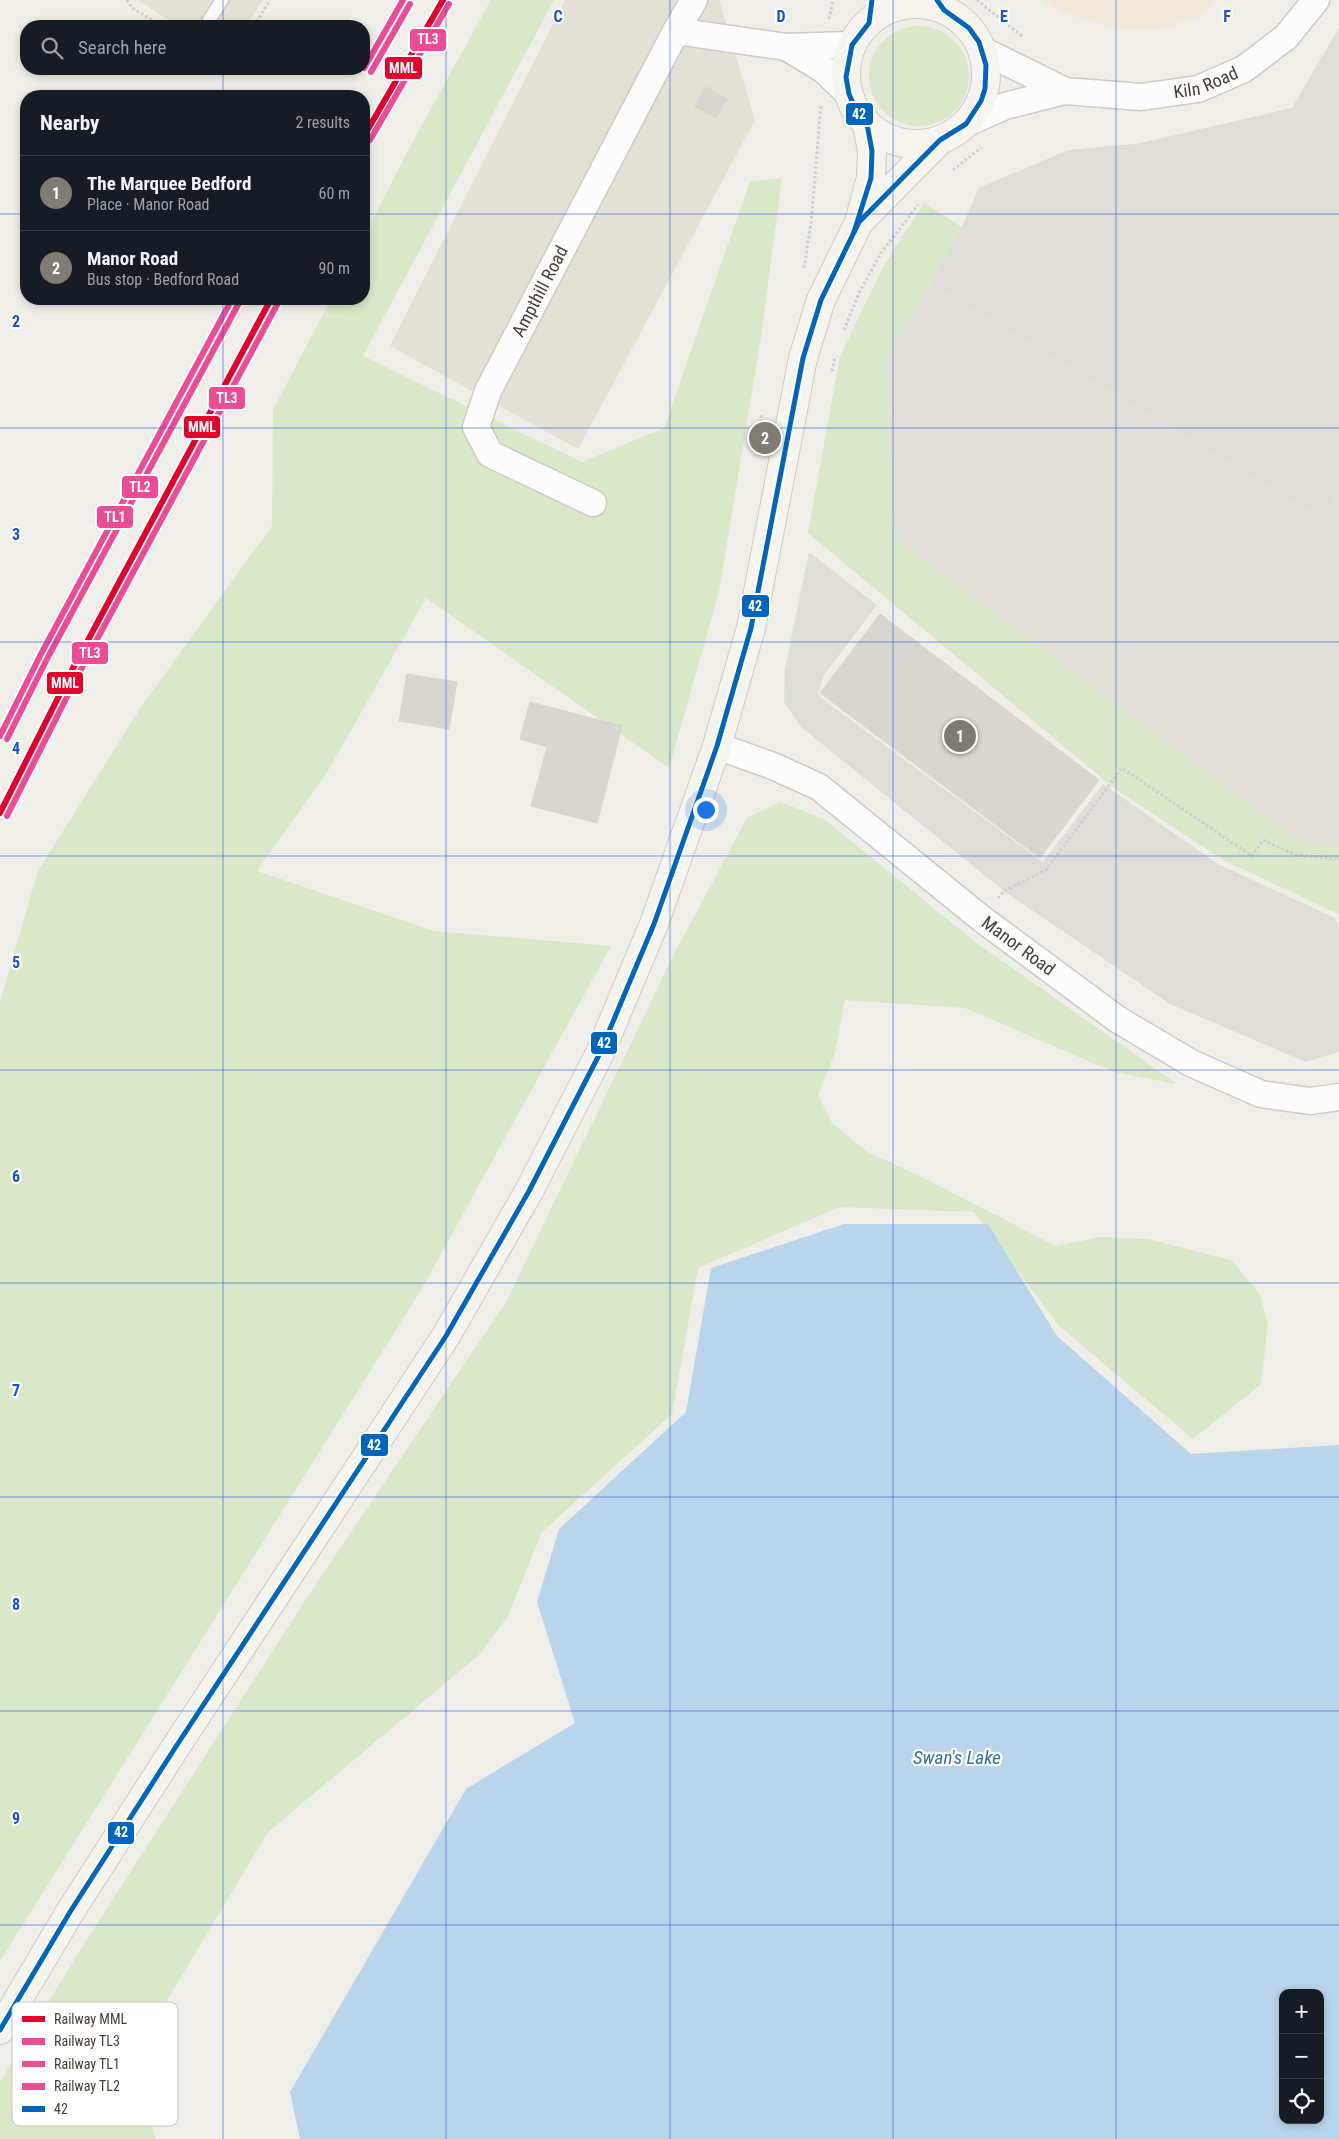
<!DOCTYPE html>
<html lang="en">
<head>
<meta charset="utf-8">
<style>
	body { margin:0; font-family:"Roboto Condensed",sans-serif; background:#20242c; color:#f1f3f6 }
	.controls { position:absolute; right:15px; bottom:15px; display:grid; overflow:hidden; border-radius:10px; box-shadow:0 2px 8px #0003 }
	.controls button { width:45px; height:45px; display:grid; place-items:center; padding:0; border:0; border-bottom:1px solid #363941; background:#171b24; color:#f1f3f6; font:25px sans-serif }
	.you { position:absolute; left:705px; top:809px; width:18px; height:18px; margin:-12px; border:4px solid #fff; border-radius:50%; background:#1a73e8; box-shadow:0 0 0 8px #1a73e833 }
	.badge { display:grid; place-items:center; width:32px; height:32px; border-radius:50%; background:#807c74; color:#fff; font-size:16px; font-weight:700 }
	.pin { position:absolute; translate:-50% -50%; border:2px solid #fff; box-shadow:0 1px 5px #0006 }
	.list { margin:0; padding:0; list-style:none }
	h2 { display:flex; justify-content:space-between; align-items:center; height:65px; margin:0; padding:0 20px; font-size:21px }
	h2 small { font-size:16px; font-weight:400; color:#9ea1a6 }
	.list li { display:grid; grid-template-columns:32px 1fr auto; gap:15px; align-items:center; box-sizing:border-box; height:75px; padding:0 20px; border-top:1px solid #363941 }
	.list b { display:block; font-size:19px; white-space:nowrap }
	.list p { margin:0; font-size:16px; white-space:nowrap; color:#9ea1a6 }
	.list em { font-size:16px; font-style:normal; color:#9ea1a6 }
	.icon { flex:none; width:28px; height:28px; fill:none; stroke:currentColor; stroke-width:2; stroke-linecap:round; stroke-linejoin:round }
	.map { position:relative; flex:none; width:1339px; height:2139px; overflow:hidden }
	.search { position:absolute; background:#171b24; box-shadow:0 2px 8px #0003; left:20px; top:20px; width:350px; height:55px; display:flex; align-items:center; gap:12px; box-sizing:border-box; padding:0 18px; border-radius:20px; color:#9ea1a6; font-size:19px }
	.panel { position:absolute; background:#171b24; box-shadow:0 2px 8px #0003; left:20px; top:90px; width:350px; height:215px; border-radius:20px }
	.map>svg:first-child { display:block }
	.residential { fill:#e3e0d5 }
	.commercial { fill:#f1eadb }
	.industrial { fill:#e2dfd9 }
	.green { fill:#dae8c9 }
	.parking { fill:#deddd8 }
	.water { fill:#bad4eb; fill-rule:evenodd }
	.building { fill:#d8d6d0; stroke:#d7d5ce }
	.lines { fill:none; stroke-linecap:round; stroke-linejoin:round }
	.service-casing { stroke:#cdcbc5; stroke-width:15 }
	.minor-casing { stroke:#cdcbc5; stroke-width:29 }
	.secondary-casing { stroke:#cecbbf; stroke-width:30 }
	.path { stroke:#d0ceca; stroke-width:3; stroke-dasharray:2.5 2.5; stroke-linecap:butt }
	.service { stroke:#fdfcfc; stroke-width:12 }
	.minor { stroke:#fdfcfc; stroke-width:26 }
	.secondary { stroke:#f5f4ee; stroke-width:28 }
	.bus-1-casing { stroke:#fff; stroke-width:9 }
	.bus-1 { stroke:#0065bd; stroke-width:5 }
	.rail-1-casing { stroke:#fff; stroke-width:10 }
	.rail-2-casing { stroke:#fff; stroke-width:10 }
	.rail-3-casing { stroke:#fff; stroke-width:10 }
	.rail-4-casing { stroke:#fff; stroke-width:10 }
	.rail-1 { stroke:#e4002b; stroke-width:6 }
	.rail-2 { stroke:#ee4b95; stroke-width:6 }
	.rail-3 { stroke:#ee4b95; stroke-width:6 }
	.rail-4 { stroke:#ee4b95; stroke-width:6 }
	.grid { fill:none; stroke:#1d4ed8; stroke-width:1; stroke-opacity:0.55 }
	.labels { text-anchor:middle; stroke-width:4.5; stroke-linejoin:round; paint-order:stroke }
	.street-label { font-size:18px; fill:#443f35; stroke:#fff }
	.water-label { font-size:19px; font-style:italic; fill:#346fa9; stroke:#fff }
	.key { fill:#fff; stroke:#c7c5c2; stroke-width:1 }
	.key-label { font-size:14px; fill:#443f35 }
	.grid-label { font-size:16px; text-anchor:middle; font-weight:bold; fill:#1d4ed8; stroke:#fff; stroke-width:4.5; stroke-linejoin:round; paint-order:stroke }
	.line-badge { stroke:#fff; stroke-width:2 }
	.badge-label { font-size:14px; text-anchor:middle; font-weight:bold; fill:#fff }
</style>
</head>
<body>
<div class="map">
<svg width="1339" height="2139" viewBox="0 0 1339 2139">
	<rect width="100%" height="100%" fill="#efeee8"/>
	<g class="residential">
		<polygon points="138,0 263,0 246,26 177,26"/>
		<polygon points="565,0 719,0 755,120 578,449 390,346"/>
	</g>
	<polygon class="commercial" points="1042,0 1218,0 1197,17 1157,30 1122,30 1062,13"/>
	<polygon class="industrial" points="1339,28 1339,846 1303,845 921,558 893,534 886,357 962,227 979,188 1069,150 1137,144 1292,108"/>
	<g class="green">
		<polygon points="491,0 554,0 363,356 582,462 664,428 750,181 782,178 761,337 719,592 669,768 426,598 329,769 257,871 434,931 611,946 421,1290 0,1961 0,1002 38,871 141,707 272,526 273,410 331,299 364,299 364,236 419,130"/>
		<circle cx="919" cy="76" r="50"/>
		<polygon points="924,203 962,227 886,357 893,534 921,558 1303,844 1339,846 1339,914 1225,861 1115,789 808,533 840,356 883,267"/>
		<polygon points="780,802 824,819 978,944 1177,1084 1114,1072 965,1008 845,1000 835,1053 818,1095 832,1123 866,1151 922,1177 1056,1246 1101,1237 1148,1239 1231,1260 1260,1294 1268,1324 1261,1384 1193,1439 1059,1326 974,1212 840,1207 698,1268 672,1414 542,1532 508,1616 479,1655 268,1832 150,2029 146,2108 156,2139 0,2139 0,2082 77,1955 308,1596 506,1302 674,954 747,818"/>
	</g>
	<g class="parking">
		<polygon points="1339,28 1339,487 1321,517 931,282 962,227 979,188 1069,150 1137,144 1292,108"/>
		<polygon points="809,552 877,605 824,675 818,693 821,698 1043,862 1103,784 1218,864 1335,918 1339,928 1339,1052 1306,1062 1170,1004 1004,891 801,727 784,702 785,669"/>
	</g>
	<path class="water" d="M844 1224H988L1057 1336 1191 1454 1339 1445V2139H300L290 2092 466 1789 575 1723 537 1602 559 1529 686 1412 711 1268ZM1283 1993H1320V2120H1283Z"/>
	<g class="building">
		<polygon points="706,87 727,99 716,118 695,106"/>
		<polygon points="880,614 1099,780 1040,858 820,693"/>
		<polygon points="407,674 457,682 449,729 399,721"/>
		<polygon points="530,702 622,726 597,823 531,806 547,747 520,739"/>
	</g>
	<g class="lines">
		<g class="service-casing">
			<polyline id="service" points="209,20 222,0"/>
		</g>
		<g class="minor-casing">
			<g id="minor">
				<polyline points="676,31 694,0"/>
				<polyline points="786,47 824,70 849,94"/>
				<polyline points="982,50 1065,91"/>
				<path id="s1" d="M969 122 1005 106 1065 91 1141 97 1198 89 1244 69 1286 37 1316 0"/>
				<path id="s2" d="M593 503 490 454 476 427 488 391 676 31 786 47 852 45"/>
				<path id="s3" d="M717 746 773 766 819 787 982 919 1117 1019 1191 1063 1261 1094 1310 1101 1339 1097"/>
			</g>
		</g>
		<g class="secondary-casing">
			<g id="secondary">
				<circle cx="916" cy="74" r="70"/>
				<polyline points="860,221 940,140"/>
				<polyline points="0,2030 70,1912 175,1748 446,1336 529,1191 599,1055 654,924 717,746 751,628 803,358 821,300 859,222 871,178 872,151 867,124"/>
			</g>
		</g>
		<g class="path">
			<polyline points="127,0 132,8 162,26"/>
			<polyline points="977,0 1023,37"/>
			<polyline points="829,19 833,0"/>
			<polyline points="254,26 270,0"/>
			<polyline points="953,170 981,148"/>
			<polyline points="804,268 811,223 821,105"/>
			<polyline points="844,330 859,293 881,253 918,205"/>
			<polyline points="832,371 835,357"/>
			<polyline points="755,442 762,414"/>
			<polyline points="998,898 1004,891 1046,870 1122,768 1252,856 1263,840 1296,855 1339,859"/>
		</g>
		<use href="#service" class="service"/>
		<use href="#minor" class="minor"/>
		<use href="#secondary" class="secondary"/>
		<g class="bus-1-casing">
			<g id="bus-1">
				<polyline points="854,232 871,178 872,151 867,124 856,110 849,94 846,77 852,45 869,23 872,0"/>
				<polyline points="0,2030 70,1912 175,1748 446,1336 529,1191 599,1055 654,924 717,746 751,628 803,358 821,300 859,222 940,140 966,124 981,101 985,89 986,65 979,42 969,28 944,10 937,0"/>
			</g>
		</g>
		<use href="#bus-1" class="bus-1"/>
		<g class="rail-1-casing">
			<g id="rail-1">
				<polyline points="364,136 443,0"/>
				<polyline points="0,813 72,670 271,299"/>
			</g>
		</g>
		<g class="rail-2-casing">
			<g id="rail-2">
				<polyline points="370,140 449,4"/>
				<polyline points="7,816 79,673 278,303"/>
			</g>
		</g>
		<g class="rail-3-casing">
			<g id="rail-3">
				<polyline points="364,68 403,0"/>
				<polyline points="0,736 41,654 232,299"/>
			</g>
		</g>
		<g class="rail-4-casing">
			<g id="rail-4">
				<polyline points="371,72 410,4"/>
				<polyline points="7,739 48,657 239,303"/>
			</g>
		</g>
		<use href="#rail-1" class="rail-1"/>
		<use href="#rail-2" class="rail-2"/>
		<use href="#rail-3" class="rail-3"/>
		<use href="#rail-4" class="rail-4"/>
	</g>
	<path class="grid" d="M223 0V26M446 0V2139M670 0V2139M893 0V2139M1116 0V2139M223 69V96M0 214H26M364 214H1339M223 299V2139M0 428H1339M0 642H1339M0 856H1339M0 1070H1339M0 1283H1339M0 1497H1339M0 1711H1339M0 1925H1339"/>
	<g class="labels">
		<g class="street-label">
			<text dy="6" stroke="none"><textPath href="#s1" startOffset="244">Kiln Road</textPath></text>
			<text dy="6" stroke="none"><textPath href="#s2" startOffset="295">Ampthill Road</textPath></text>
			<text dy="6" stroke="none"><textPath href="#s3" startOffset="365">Manor Road</textPath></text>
		</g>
		<g class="water-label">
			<text x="957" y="1764">Swan's Lake</text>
		</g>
	</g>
	<rect x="12" y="2002" width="166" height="124" rx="8" class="key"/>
	<rect x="22" y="2016" width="23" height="6" fill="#e4002b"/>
	<rect x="22" y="2038" width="23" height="7" fill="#ee4b95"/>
	<rect x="22" y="2061" width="23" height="6" fill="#ee4b95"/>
	<rect x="22" y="2083" width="23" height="7" fill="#ee4b95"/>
	<rect x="22" y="2106" width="23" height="6" fill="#0065bd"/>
	<g class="key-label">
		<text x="54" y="2024">Railway MML</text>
		<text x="54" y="2046">Railway TL3</text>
		<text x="54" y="2069">Railway TL1</text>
		<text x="54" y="2091">Railway TL2</text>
		<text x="54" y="2114">42</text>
	</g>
	<g class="grid-label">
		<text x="558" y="22">C</text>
		<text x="781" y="22">D</text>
		<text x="1004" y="22">E</text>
		<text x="1227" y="22">F</text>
		<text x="16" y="327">2</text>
		<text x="16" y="540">3</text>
		<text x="16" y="754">4</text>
		<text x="16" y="968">5</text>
		<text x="16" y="1182">6</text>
		<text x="16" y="1396">7</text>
		<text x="16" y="1610">8</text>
		<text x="16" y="1824">9</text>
	</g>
	<g class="line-badge">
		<rect x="409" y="28" width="38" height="24" rx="5" fill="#ee4b95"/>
		<rect x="384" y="56" width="39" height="24" rx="5" fill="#e4002b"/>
		<rect x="845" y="102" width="29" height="24" rx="5" fill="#0065bd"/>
		<rect x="208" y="386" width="38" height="24" rx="5" fill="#ee4b95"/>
		<rect x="183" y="415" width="38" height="24" rx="5" fill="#e4002b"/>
		<rect x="121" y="475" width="38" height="24" rx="5" fill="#ee4b95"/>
		<rect x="96" y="505" width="38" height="24" rx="5" fill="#ee4b95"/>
		<rect x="741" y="594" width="29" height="24" rx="5" fill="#0065bd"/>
		<rect x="71" y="641" width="38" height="24" rx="5" fill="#ee4b95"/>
		<rect x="46" y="671" width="38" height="24" rx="5" fill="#e4002b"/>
		<rect x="590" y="1031" width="28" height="24" rx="5" fill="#0065bd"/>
		<rect x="360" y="1433" width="29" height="24" rx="5" fill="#0065bd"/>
		<rect x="107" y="1821" width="28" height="24" rx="5" fill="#0065bd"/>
	</g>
	<g class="badge-label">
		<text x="428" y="44">TL3</text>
		<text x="403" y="73">MML</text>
		<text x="859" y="119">42</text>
		<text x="227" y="403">TL3</text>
		<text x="202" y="432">MML</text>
		<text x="140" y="492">TL2</text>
		<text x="115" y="522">TL1</text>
		<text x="755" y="611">42</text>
		<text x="90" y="658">TL3</text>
		<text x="65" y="688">MML</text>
		<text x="604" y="1048">42</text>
		<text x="374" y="1450">42</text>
		<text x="121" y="1837">42</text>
	</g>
</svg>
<div class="controls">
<button>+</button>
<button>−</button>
<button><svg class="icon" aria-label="locate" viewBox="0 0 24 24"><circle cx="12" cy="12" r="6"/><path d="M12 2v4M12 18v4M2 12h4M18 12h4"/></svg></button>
</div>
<div class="you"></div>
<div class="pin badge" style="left:960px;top:736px">1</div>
<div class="pin badge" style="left:765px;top:438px">2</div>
<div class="search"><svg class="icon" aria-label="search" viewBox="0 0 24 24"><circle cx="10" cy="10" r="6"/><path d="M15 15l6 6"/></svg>Search here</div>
<section class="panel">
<h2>Nearby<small>2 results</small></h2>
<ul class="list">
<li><span class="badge">1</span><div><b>The Marquee Bedford</b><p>Place · Manor Road</p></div><em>60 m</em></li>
<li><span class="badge">2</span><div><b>Manor Road</b><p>Bus stop · Bedford Road</p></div><em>90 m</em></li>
</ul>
</section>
</div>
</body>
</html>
